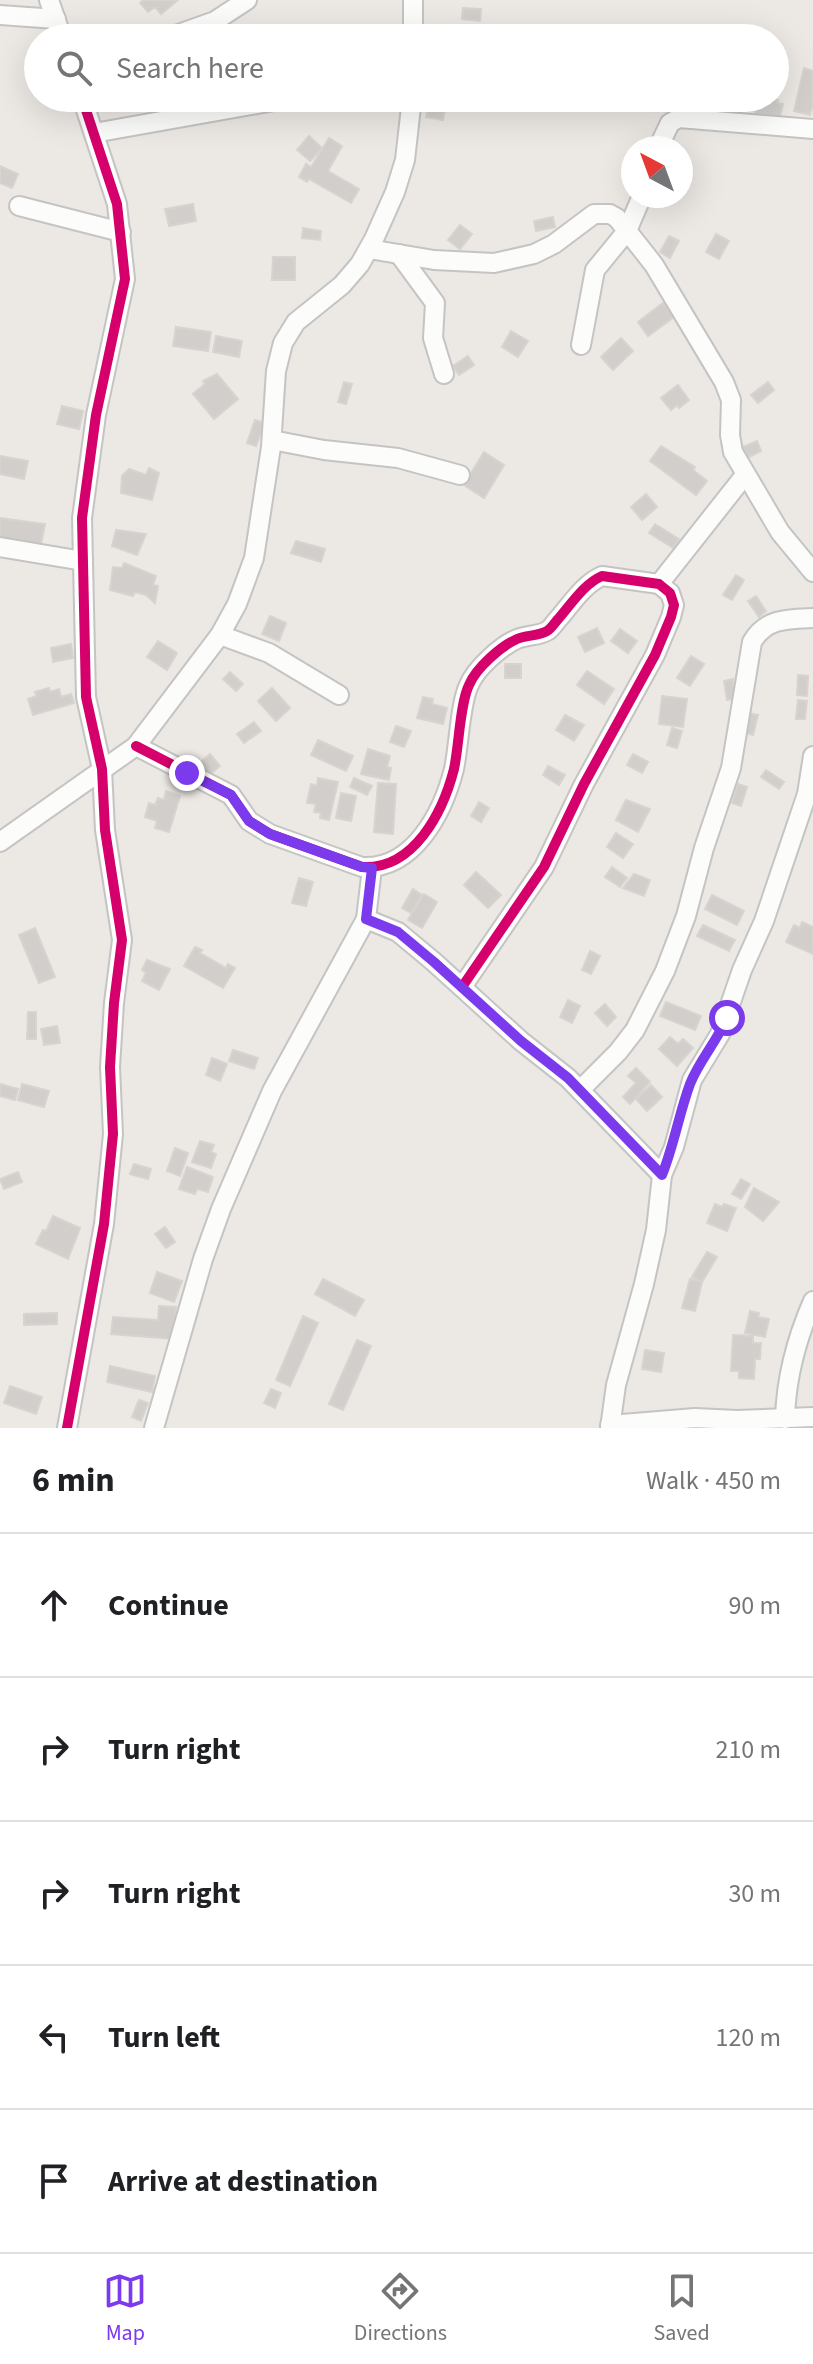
<!DOCTYPE html>
<html lang="en">
<head>
<meta charset="utf-8">
<style>
	body { margin:0; font-family:"Source Sans 3",sans-serif; background:#f2f2f2; color:#202124 }
	.compass { position:absolute; left:621px; top:136px; width:72px; height:72px; border-radius:50%; background:#fff; box-shadow:0 8px 32px #0002; rotate:319deg }
	.stop { position:absolute; width:24px; height:24px; margin:-18px; border:6px solid #7c3aed; border-radius:50%; background:#fff }
	.stop.end { background:#7c3aed; border-color:#fff; box-shadow:0 2px 8px #0008 }
	.list { margin:0; padding:0; list-style:none }
	h2 { display:flex; justify-content:space-between; align-items:center; height:104px; margin:0; padding:0 32px; font-size:34px }
	h2 small { font-size:26px; font-weight:400; color:#757577 }
	.list li { display:grid; grid-template-columns:52px 1fr auto; gap:24px; align-items:center; box-sizing:border-box; height:144px; padding:0 32px; border-top:2px solid #e0e0e0 }
	.list b { display:block; font-size:30px; white-space:nowrap }
	.list em { font-size:26px; font-style:normal; color:#757577 }
	.icon { flex:none; width:44px; height:44px; fill:none; stroke:currentColor; stroke-width:2; stroke-linecap:round; stroke-linejoin:round }
	.map { position:relative; flex:none; width:813px; height:1428px; overflow:hidden }
	.search { position:absolute; background:#fff; box-shadow:0 8px 32px #0002; left:24px; right:24px; top:24px; height:88px; display:flex; align-items:center; gap:20px; box-sizing:border-box; padding:0 28px; border-radius:44px; color:#757577; font-size:30px }
	.sheet { height:824px; background:#fff }
	nav { display:flex; justify-content:space-around; align-items:center; box-sizing:border-box; height:112px; border-top:2px solid #e0e0e0; background:#fff; font-size:22px; color:#757577 }
	nav a { display:grid; justify-items:center; gap:4px }
	nav .on { color:#7c3aed }
	.map>svg:first-child { display:block }
	.building { fill:#d1cecb; stroke:#d7d4d0; stroke-width:2 }
	.lines { fill:none; stroke-linecap:round; stroke-linejoin:round }
	.minor-casing { stroke:#c5c4c5; stroke-width:22 }
	.minor { stroke:#fcfcfb; stroke-width:18 }
	.cycleway-casing { stroke:#fff; stroke-width:15 }
	.cycleway { stroke:#d6006c; stroke-width:10 }
	.route { stroke:#7c3aed; stroke-width:10 }
</style>
</head>
<body>
<div class="map">
<svg width="813" height="1428" viewBox="0 0 813 1428">
	<rect width="100%" height="100%" fill="#ece8e4"/>
	<g class="building">
		<polygon points="143,0 178,0 161,14 155,7 148,12 140,3"/>
		<polygon points="463,8 481,9 480,21 462,19"/>
		<polygon points="804,68 813,71 813,105 810,115 794,111"/>
		<polygon points="752,98 778,100 777,103 783,104 780,117 755,114 756,111 749,110"/>
		<polygon points="428,106 445,109 443,120 426,117"/>
		<polygon points="309,136 322,148 310,161 297,150"/>
		<polygon points="329,138 342,146 328,171 359,189 351,203 309,179 307,182 299,177 306,164 311,167"/>
		<polygon points="0,166 18,174 12,188 0,183"/>
		<polygon points="193,204 196,221 169,226 165,209"/>
		<polygon points="553,217 555,227 536,231 534,221"/>
		<polygon points="460,225 472,234 460,249 448,240"/>
		<polygon points="303,228 321,231 320,240 302,238"/>
		<polygon points="716,234 729,241 719,259 706,252"/>
		<polygon points="669,236 679,241 670,258 660,252"/>
		<polygon points="273,257 295,257 295,280 272,280"/>
		<polygon points="663,303 674,317 648,336 638,322"/>
		<polygon points="176,327 211,332 208,351 173,346"/>
		<polygon points="511,331 528,341 518,357 502,347"/>
		<polygon points="216,336 242,341 239,357 213,352"/>
		<polygon points="621,338 633,351 613,370 601,357"/>
		<polygon points="468,356 474,365 459,375 453,366"/>
		<polygon points="217,374 238,399 214,419 193,394 205,384 203,381"/>
		<polygon points="344,382 352,384 346,404 338,402"/>
		<polygon points="768,382 774,390 758,403 751,395"/>
		<polygon points="678,385 689,400 679,408 677,405 671,410 661,398"/>
		<polygon points="62,406 83,411 79,429 57,424"/>
		<polygon points="255,420 265,423 256,446 247,443"/>
		<polygon points="757,441 761,451 747,458 743,447"/>
		<polygon points="661,446 695,467 693,470 707,481 696,495 650,461"/>
		<polygon points="484,452 504,465 484,498 464,485"/>
		<polygon points="0,456 28,461 24,479 0,474"/>
		<polygon points="149,468 159,473 152,500 121,493 122,476 129,469 146,475"/>
		<polygon points="646,494 657,507 642,520 631,507"/>
		<polygon points="0,518 45,524 41,544 0,538"/>
		<polygon points="655,524 679,539 673,548 649,533"/>
		<polygon points="116,530 146,534 137,555 112,546"/>
		<polygon points="296,541 325,549 321,562 291,553"/>
		<polygon points="124,563 156,576 153,585 158,586 155,603 146,595 135,592 133,596 110,590 113,567 122,568"/>
		<polygon points="736,575 744,580 732,600 723,595"/>
		<polygon points="756,596 766,611 759,617 748,601"/>
		<polygon points="270,616 286,623 279,641 262,634"/>
		<polygon points="597,628 604,643 585,652 578,637"/>
		<polygon points="620,629 637,641 628,653 611,641"/>
		<polygon points="158,641 177,653 167,670 147,657"/>
		<polygon points="71,644 73,658 53,662 51,648"/>
		<polygon points="691,656 704,664 690,686 677,678"/>
		<rect x="505" y="664" width="16" height="14"/>
		<polygon points="587,671 614,689 604,704 577,685"/>
		<polygon points="230,672 243,684 236,691 223,679"/>
		<polygon points="798,675 808,676 807,696 797,695"/>
		<polygon points="733,679 736,699 727,700 724,681"/>
		<polygon points="49,688 50,692 59,689 61,697 71,694 74,703 33,715 28,699 37,696 35,692"/>
		<polygon points="272,688 290,708 276,721 258,701"/>
		<polygon points="662,696 687,699 683,727 659,724"/>
		<polygon points="423,697 433,699 432,704 447,708 443,724 417,718"/>
		<polygon points="798,700 807,701 805,719 796,719"/>
		<polygon points="748,713 758,715 753,735 743,732"/>
		<polygon points="565,715 584,725 574,741 556,730"/>
		<polygon points="254,722 261,731 244,743 237,734"/>
		<polygon points="396,726 411,731 404,747 390,742"/>
		<polygon points="672,728 682,731 677,748 667,745"/>
		<polygon points="318,740 353,756 346,771 311,755"/>
		<polygon points="368,749 390,756 387,767 391,768 389,780 361,774"/>
		<polygon points="210,754 220,766 205,779 195,767"/>
		<polygon points="633,754 648,762 642,773 627,765"/>
		<polygon points="548,766 565,775 559,785 543,775"/>
		<polygon points="766,770 784,782 779,789 761,777"/>
		<polygon points="318,778 338,782 329,820 320,818 321,813 314,812 316,804 307,803 311,784 317,786"/>
		<polygon points="354,778 372,786 367,795 350,787"/>
		<polygon points="378,783 396,784 393,834 374,832"/>
		<polygon points="738,784 747,787 741,806 732,803"/>
		<polygon points="166,791 180,796 169,832 155,828 157,821 145,817 149,803 155,805 158,798 164,800"/>
		<polygon points="341,793 356,796 351,821 336,818"/>
		<polygon points="626,800 650,809 638,832 616,820"/>
		<polygon points="479,802 489,808 481,822 471,816"/>
		<polygon points="616,833 633,844 623,858 607,847"/>
		<polygon points="612,867 627,878 620,887 605,877"/>
		<polygon points="476,872 501,895 488,908 464,885"/>
		<polygon points="634,874 650,880 644,896 623,888"/>
		<polygon points="299,878 313,882 306,906 292,903"/>
		<polygon points="413,889 422,895 411,913 402,908"/>
		<polygon points="424,894 437,902 422,928 408,920"/>
		<polygon points="712,895 744,911 737,925 705,909"/>
		<polygon points="802,922 813,927 813,954 786,942 794,925 800,928"/>
		<polygon points="703,925 735,940 729,951 697,936"/>
		<polygon points="35,928 55,977 39,983 19,935"/>
		<polygon points="195,947 202,950 200,953 226,968 228,964 235,968 223,988 184,966"/>
		<polygon points="590,951 600,956 591,974 582,970"/>
		<polygon points="147,960 170,969 159,990 142,981 146,973 142,970"/>
		<polygon points="568,1000 580,1006 572,1023 560,1017"/>
		<polygon points="666,1002 701,1016 695,1030 660,1016"/>
		<polygon points="605,1004 616,1017 607,1026 595,1013"/>
		<polygon points="28,1012 36,1012 36,1039 27,1039"/>
		<polygon points="57,1026 60,1043 44,1045 41,1029"/>
		<polygon points="670,1037 678,1044 683,1039 693,1048 677,1066 659,1049"/>
		<polygon points="233,1050 258,1058 254,1069 229,1061"/>
		<polygon points="212,1058 227,1064 220,1081 206,1075"/>
		<polygon points="636,1068 650,1082 630,1104 623,1097 636,1083 628,1076"/>
		<polygon points="0,1084 18,1089 15,1100 0,1096"/>
		<polygon points="22,1084 49,1091 44,1107 18,1100"/>
		<polygon points="651,1085 662,1097 647,1111 636,1099"/>
		<polygon points="200,1141 214,1145 211,1152 216,1154 211,1168 192,1162"/>
		<polygon points="175,1148 188,1153 180,1176 167,1171"/>
		<polygon points="134,1164 151,1169 148,1179 130,1174"/>
		<polygon points="187,1167 213,1177 208,1192 197,1189 195,1194 179,1189"/>
		<polygon points="18,1172 22,1182 4,1189 0,1179"/>
		<polygon points="741,1179 750,1184 741,1199 732,1194"/>
		<polygon points="754,1188 779,1202 763,1221 745,1207"/>
		<polygon points="715,1204 722,1207 724,1204 736,1208 727,1231 707,1223"/>
		<polygon points="53,1216 80,1228 68,1259 36,1244 43,1230 46,1231"/>
		<polygon points="165,1227 175,1242 166,1248 155,1234"/>
		<polygon points="707,1252 717,1257 702,1282 692,1277"/>
		<polygon points="157,1272 182,1281 174,1302 150,1293"/>
		<polygon points="323,1279 364,1300 355,1316 315,1294"/>
		<polygon points="690,1279 702,1282 695,1311 682,1308"/>
		<polygon points="159,1306 176,1307 173,1339 111,1334 113,1317 158,1320"/>
		<polygon points="750,1311 759,1313 758,1317 769,1319 765,1337 745,1333"/>
		<polygon points="57,1313 57,1324 24,1325 24,1314"/>
		<polygon points="303,1316 318,1323 290,1386 276,1380"/>
		<polygon points="733,1335 753,1336 753,1343 761,1343 760,1359 755,1359 754,1379 739,1378 739,1371 731,1371"/>
		<polygon points="357,1340 371,1346 343,1410 329,1404"/>
		<polygon points="645,1350 664,1353 661,1372 642,1369"/>
		<polygon points="110,1366 155,1376 152,1392 107,1382"/>
		<polygon points="10,1386 42,1397 36,1414 4,1403"/>
		<polygon points="271,1389 281,1393 275,1408 264,1403"/>
		<polygon points="139,1400 148,1403 141,1421 132,1417"/>
	</g>
	<g class="lines">
		<g class="minor-casing">
			<g id="minor">
				<polyline points="49,0 62,38"/>
				<polyline points="0,15 56,19"/>
				<polyline points="167,38 215,21 247,0"/>
				<polyline points="413,38 413,0"/>
				<polyline points="94,133 274,101"/>
				<polyline points="658,148 670,123 679,118 813,129"/>
				<polyline points="19,206 121,232"/>
				<polyline points="369,249 434,260 494,263 534,254 554,244 594,214 610,214 617,218 654,265 724,382 731,400 730,435 733,452 780,532 813,572"/>
				<polyline points="399,254 435,303 433,338 444,374"/>
				<polyline points="581,345 595,270 627,231 642,196"/>
				<polyline points="272,440 324,450 398,458 460,475"/>
				<polyline points="0,547 83,561"/>
				<polyline points="659,584 745,475"/>
				<polyline points="220,635 269,653 339,695"/>
				<path d="M136 746 231 795 249 821 270 834 362 867C414 870 443 812 454 769 459 746 460 703 469 685 476 668 501 646 517 639 526 635 539 636 547 631 551 629 556 621 559 618 572 603 584 584 602 576L659 584 670 593 674 605 671 617 655 655 584 784 544 867 462 987"/>
				<polyline points="0,842 136,746 220,635 237,604 254,558 271,447 276,371 283,343 296,322 342,285 360,264 374,239 395,192 405,160 412,98"/>
				<polyline points="366,919 398,932 434,962 521,1041 568,1078 662,1175"/>
				<path d="M580 1090 618 1052 635 1030 665 971 686 916 704 848 731 768 752 642C766 618 788 619 813 618"/>
				<path d="M785 1419C786 1377 796 1340 813 1301"/>
				<polyline points="610,1425 695,1418 737,1420 813,1417"/>
				<polyline points="67,1428 104,1224 113,1134 110,1067 114,1003 122,940 105,830 102,769 86,697 82,518 96,415 125,279 117,204 82,98"/>
				<polyline points="154,1428 203,1259 221,1209 272,1091 366,919 372,868"/>
				<polyline points="610,1428 616,1385 644,1284 656,1230 662,1175 674,1147 692,1080 720,1034 742,970 764,921 807,794 813,756"/>
			</g>
		</g>
		<use href="#minor" class="minor"/>
		<g class="cycleway-casing">
			<g id="cycleway">
				<path d="M136 746 231 795 249 821 270 834 362 867C414 870 443 812 454 769 459 746 460 703 469 685 476 668 501 646 517 639 526 635 539 636 547 631 551 629 556 621 559 618 572 603 584 584 602 576L659 584 670 593 674 605 671 617 655 655 584 784 544 867 462 987"/>
				<polyline points="67,1428 104,1224 113,1134 110,1067 114,1003 122,940 105,830 102,769 86,697 82,518 96,415 125,279 117,204 82,98"/>
			</g>
		</g>
		<use href="#cycleway" class="cycleway"/>
	</g>
	<g class="lines">
		<path class="route" d="M187 773 231 795 249 821 270 834 362 867 372 868 366 919 398 932 434 962 521 1041 568 1078 662 1175C674 1145 679 1114 690 1084 699 1061 717 1041 727 1018"/>
	</g>
</svg>
<svg class="compass" viewBox="-18 -18 36 36"><path d="M0-13l5 13h-10z" fill="#e53935"/><path d="M0 13l5-13h-10z" fill="#757577"/></svg>
<div class="stop" style="left:727px;top:1018px"></div>
<div class="stop end" style="left:187px;top:773px"></div>
<div class="search"><svg class="icon" aria-label="search" viewBox="0 0 24 24"><circle cx="10" cy="10" r="6"/><path d="M15 15l6 6"/></svg>Search here</div>
</div>
<section class="sheet">
<h2>6 min<small>Walk · 450 m</small></h2>
<ul class="list">
<li><svg class="icon" aria-label="ahead" viewBox="0 0 24 24"><path d="M12 20V5M6 11l6-6 6 6"/></svg><div><b>Continue</b></div><em>90 m</em></li>
<li><svg class="icon" aria-label="right" viewBox="0 0 24 24"><path d="M7 20v-9h11M14 6l5 5-5 5"/></svg><div><b>Turn right</b></div><em>210 m</em></li>
<li><svg class="icon" aria-label="right" viewBox="0 0 24 24"><path d="M7 20v-9h11M14 6l5 5-5 5"/></svg><div><b>Turn right</b></div><em>30 m</em></li>
<li><svg class="icon" aria-label="left" viewBox="0 0 24 24"><path d="M17 20v-9H6M10 6l-5 5 5 5"/></svg><div><b>Turn left</b></div><em>120 m</em></li>
<li><svg class="icon" aria-label="arrive" viewBox="0 0 24 24"><path d="M6 21V4h12l-3 4 3 4H6"/></svg><div><b>Arrive at destination</b></div></li>
</ul>
</section>
<nav>
<a class="on"><svg class="icon" aria-label="map" viewBox="0 0 24 24"><path d="M3 6l6-2 6 2 6-2v14l-6 2-6-2-6 2zM9 4v14M15 6v14"/></svg>Map</a>
<a><svg class="icon" aria-label="directions" viewBox="0 0 24 24"><path d="M12 3l9 9-9 9-9-9zM9 14v-3h6M13 9l2 2-2 2"/></svg>Directions</a>
<a><svg class="icon" aria-label="saved" viewBox="0 0 24 24"><path d="M7 4h10v16l-5-4-5 4z"/></svg>Saved</a>
</nav>
</body>
</html>
